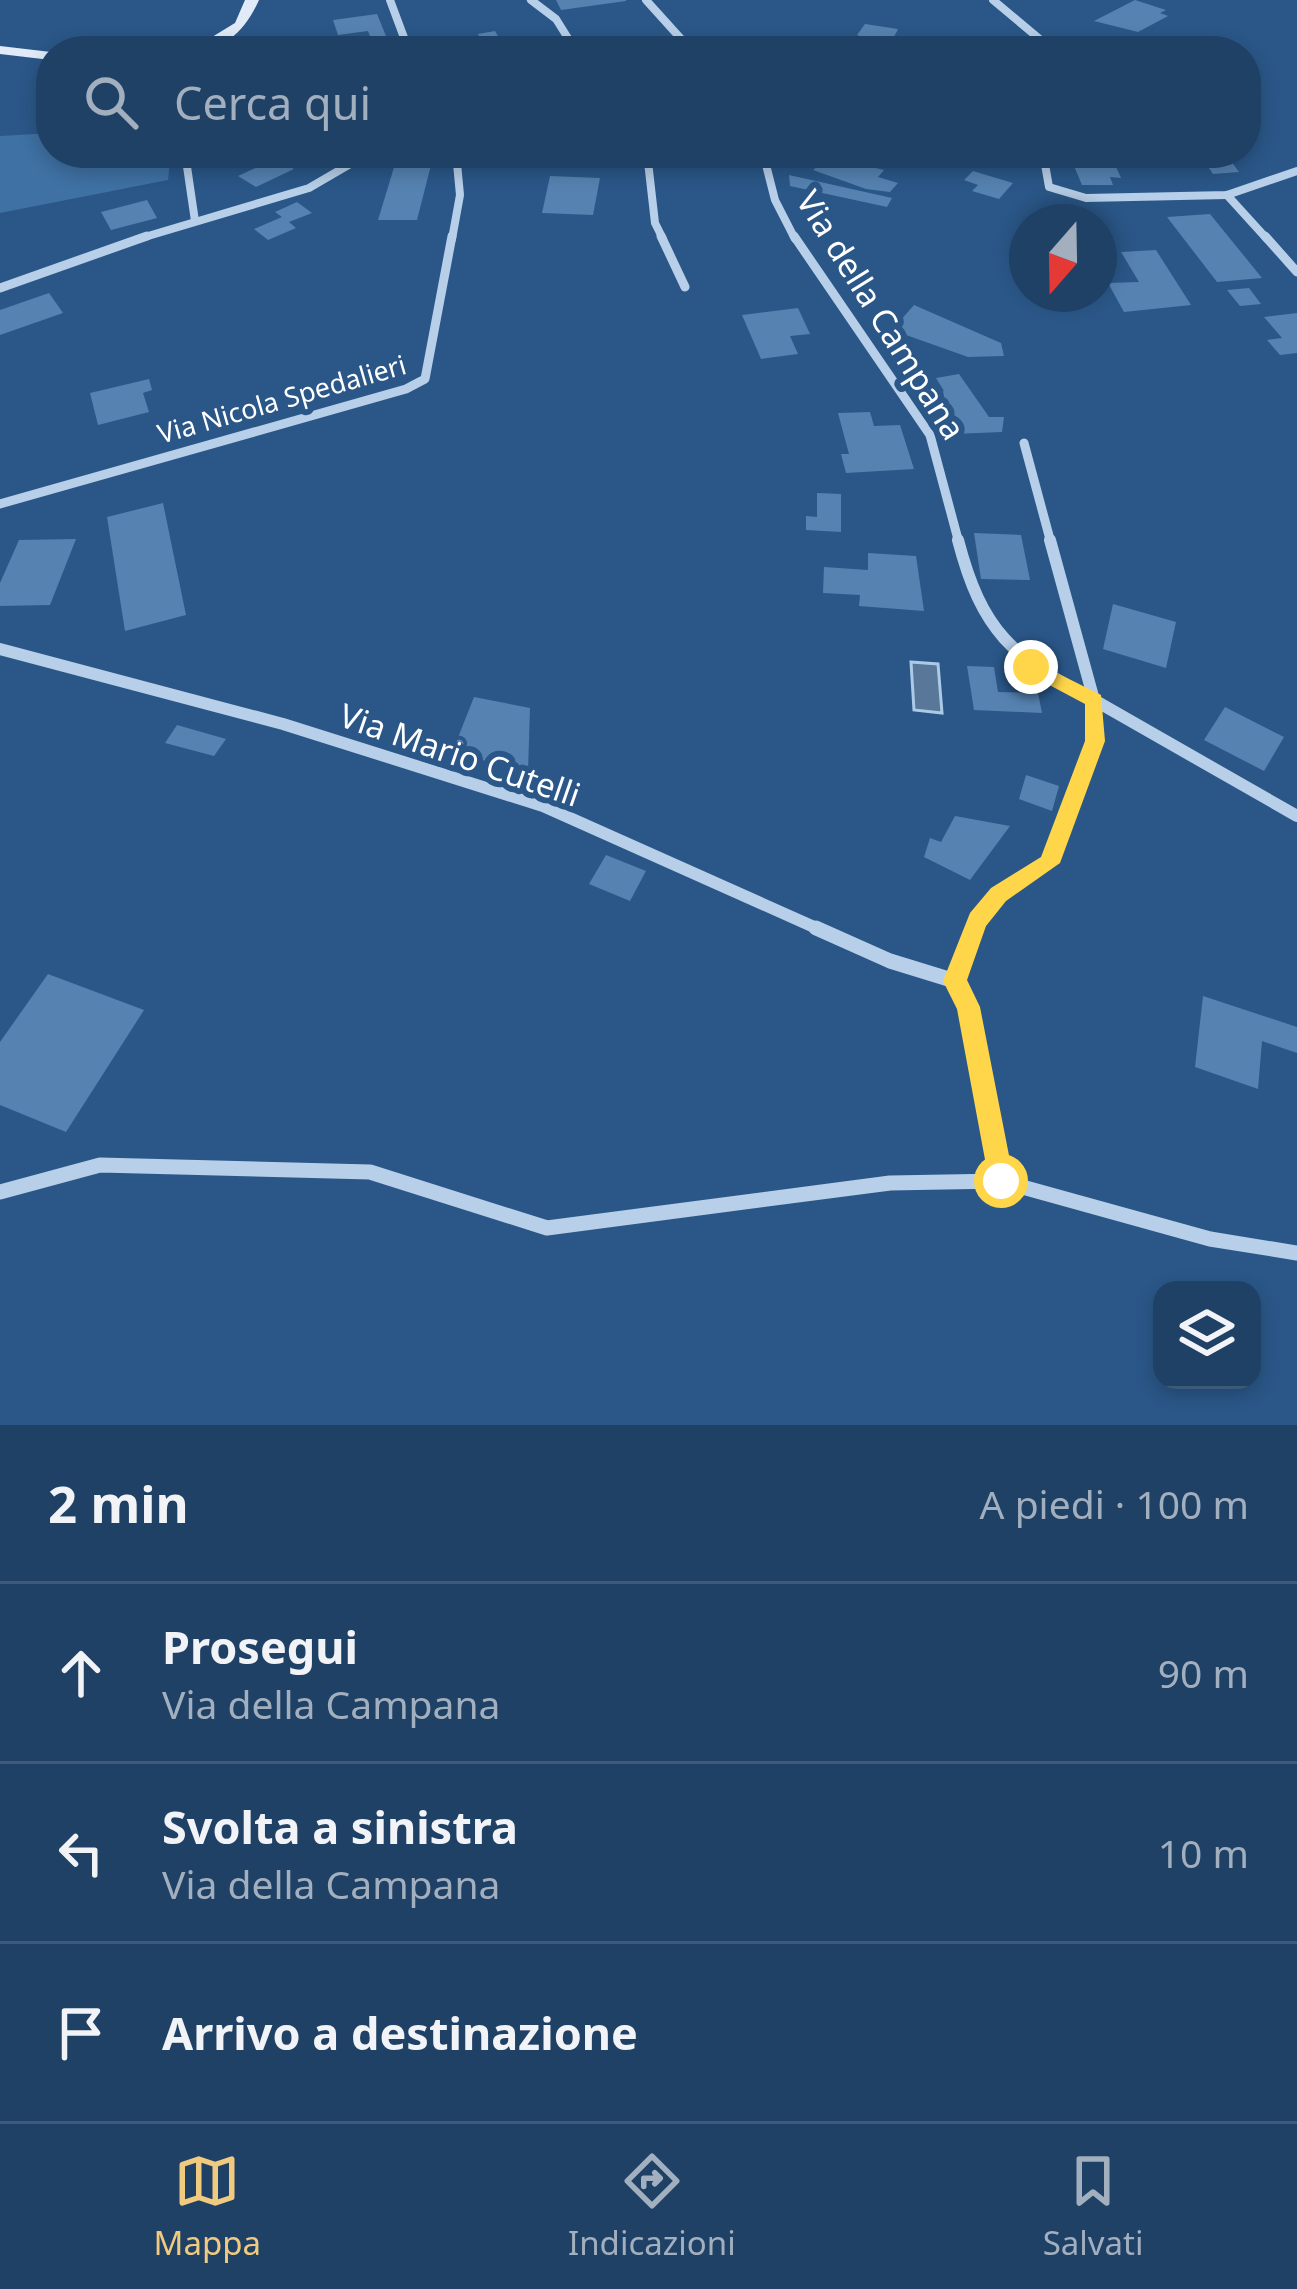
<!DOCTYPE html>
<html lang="it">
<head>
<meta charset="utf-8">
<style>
	body { margin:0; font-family:"Noto Sans",sans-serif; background:#28486c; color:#f1f3f6 }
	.controls { position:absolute; right:36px; bottom:36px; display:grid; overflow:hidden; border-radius:24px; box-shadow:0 6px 18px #0003 }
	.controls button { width:108px; height:108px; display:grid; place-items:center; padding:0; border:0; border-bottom:3px solid #3d5a7a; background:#204166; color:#f1f3f6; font:60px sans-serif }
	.compass { position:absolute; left:1009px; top:204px; width:108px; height:108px; border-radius:50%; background:#204166; box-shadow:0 6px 18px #0003; rotate:200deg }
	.stop { position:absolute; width:36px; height:36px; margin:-27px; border:9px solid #ffd54a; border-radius:50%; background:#fff }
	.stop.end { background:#ffd54a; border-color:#fff; box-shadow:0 3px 12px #0008 }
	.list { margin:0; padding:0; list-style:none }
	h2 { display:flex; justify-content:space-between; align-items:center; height:156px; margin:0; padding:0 48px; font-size:51px }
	h2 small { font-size:39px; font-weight:400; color:#a2afbf }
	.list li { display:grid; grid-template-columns:78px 1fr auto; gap:36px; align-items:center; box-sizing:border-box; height:180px; padding:0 48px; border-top:3px solid #3d5a7a }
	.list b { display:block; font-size:45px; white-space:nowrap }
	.list p { margin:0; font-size:39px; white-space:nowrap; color:#a2afbf }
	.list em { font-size:39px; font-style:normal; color:#a2afbf }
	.icon { flex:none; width:66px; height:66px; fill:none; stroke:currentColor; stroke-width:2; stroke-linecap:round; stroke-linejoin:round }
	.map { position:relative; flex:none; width:1297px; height:1425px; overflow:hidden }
	.search { position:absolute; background:#204166; box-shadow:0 6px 18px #0003; left:36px; right:36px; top:36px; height:132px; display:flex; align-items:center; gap:30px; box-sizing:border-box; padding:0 42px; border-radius:48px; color:#a2afbf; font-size:45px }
	.sheet { height:696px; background:#204166 }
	nav { display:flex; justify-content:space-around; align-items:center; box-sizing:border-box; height:168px; border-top:3px solid #3d5a7a; background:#204166; font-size:33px; color:#a2afbf }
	nav a { display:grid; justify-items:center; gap:6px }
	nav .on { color:#efca7f }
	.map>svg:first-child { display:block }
	.green { fill:#3f71a4 }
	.water { fill:#597799; stroke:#accae8; stroke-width:3 }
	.building { fill:#5682b1 }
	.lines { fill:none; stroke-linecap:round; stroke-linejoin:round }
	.street-far3 { stroke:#b7cfe8; stroke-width:8 }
	.street-far2 { stroke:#b7cfe8; stroke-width:9 }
	.street-far1 { stroke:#b7cfe8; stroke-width:12 }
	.street { stroke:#b7cfe8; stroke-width:15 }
	.secondary { fill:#e1ebf8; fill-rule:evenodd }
	.route { fill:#ffd54a }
	.labels { text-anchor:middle; stroke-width:12; stroke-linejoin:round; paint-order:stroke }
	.far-street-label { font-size:27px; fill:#fff; stroke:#2a5788 }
	.street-label { font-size:33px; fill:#fff; stroke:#2a5788 }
</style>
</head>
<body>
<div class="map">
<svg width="1297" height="1425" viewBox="0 0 1297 1425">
	<rect width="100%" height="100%" fill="#2a5788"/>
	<polygon class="green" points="51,133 51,153 171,153 168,180 0,213 0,136"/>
	<polygon class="water" points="911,662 938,664 942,713 914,710"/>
	<g class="building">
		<polygon points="556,0 626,0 626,1 561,10"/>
		<polygon points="1135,0 1166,10 1160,13 1168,16 1138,32 1094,21"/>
		<polygon points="377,14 386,36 370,36 368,31 338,35 333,20"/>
		<polygon points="865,24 898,29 889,47 857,35"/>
		<polygon points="495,31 505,48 475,51 470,42 481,40 478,34"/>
		<polygon points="1069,154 1112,158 1121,178 1110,177 1113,185 1082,185"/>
		<polygon points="829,157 884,170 878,177 898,183 890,192 866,189 813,170"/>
		<polygon points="275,159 294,169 256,187 238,176"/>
		<polygon points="1230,160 1239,172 1213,174 1204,161"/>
		<polygon points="395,164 431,165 417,220 378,220"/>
		<polygon points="973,171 1013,183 999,199 972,191 978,185 964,180"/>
		<polygon points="789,175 892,198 887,207 790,186"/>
		<polygon points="550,176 600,178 593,215 542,213"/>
		<polygon points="147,200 157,218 111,230 101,212"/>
		<polygon points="297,202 312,213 289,222 296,228 268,240 254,229 282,217 275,212"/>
		<polygon points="1210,214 1262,278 1217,282 1167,217"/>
		<polygon points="1156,250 1191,305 1124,312 1108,283 1139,282 1121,252"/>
		<polygon points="1249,288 1261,304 1240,306 1227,290"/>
		<polygon points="49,293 63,313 0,335 0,310"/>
		<polygon points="914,305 1001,343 1004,356 968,357 892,330"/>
		<polygon points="798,308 810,334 790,336 798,354 761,359 742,315"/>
		<polygon points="1297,313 1297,353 1280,355 1267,340 1282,338 1264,317"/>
		<polygon points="959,374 989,417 1004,417 1002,432 953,434 946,424 927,395 944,391 936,378"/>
		<polygon points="149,379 152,390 143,393 149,412 98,425 90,393"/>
		<polygon points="870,412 874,426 900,425 914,469 846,473 841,454 849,454 838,413"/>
		<polygon points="817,493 841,494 841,532 806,530 806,516 817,517"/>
		<polygon points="163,503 186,615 125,631 107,517"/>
		<polygon points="974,533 1021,535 1030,580 981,579"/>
		<polygon points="76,539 50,605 0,606 0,583 19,540"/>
		<polygon points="868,553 916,556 924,611 859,606 860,595 823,593 824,567 868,570"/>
		<polygon points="1113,604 1176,622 1166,668 1103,649"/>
		<polygon points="967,666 994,667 998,692 1038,693 1042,713 974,710"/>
		<polygon points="474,697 530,708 528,771 452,753"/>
		<polygon points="1225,707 1284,737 1264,771 1204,740"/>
		<polygon points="177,725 226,739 214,756 165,743"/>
		<polygon points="1026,775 1059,786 1052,811 1019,799"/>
		<polygon points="955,816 1010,826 970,880 924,857 930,838 941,842"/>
		<polygon points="606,855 646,871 630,901 589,884"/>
		<polygon points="48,974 144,1010 66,1132 0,1105 0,1042"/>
		<polygon points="1203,996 1297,1027 1297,1053 1262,1041 1258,1089 1195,1067"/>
	</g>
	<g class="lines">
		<g class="street-far3">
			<polyline points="390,0 409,51"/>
			<polyline points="531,0 556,19 576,51"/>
			<polyline points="646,0 692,51"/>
			<polyline points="993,0 1054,51"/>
			<polyline points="230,36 234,51"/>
			<polyline points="185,153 195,221"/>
			<polyline points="647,153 655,223 663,239"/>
			<polyline points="763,153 775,200 795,239"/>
			<polyline points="1043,153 1049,187 1086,198 1227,195 1297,171"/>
			<polyline points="1227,195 1267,239"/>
			<polyline points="138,239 309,188 369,153"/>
			<polyline points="452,239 460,195 456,153"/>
		</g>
		<g class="street-far2">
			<polyline points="661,236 685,287"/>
			<polyline points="794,236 930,435 959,543"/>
			<polyline points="1265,236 1297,272"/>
			<polyline points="0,288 147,236"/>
			<polyline points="1024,443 1051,543"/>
			<polyline points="0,504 406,389 425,379 452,236"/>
		</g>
		<g class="street-far1">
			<path d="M958 540C982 632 1012 657 1094 700L1095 741 1049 863 999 895 973 931"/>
			<polyline points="1050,540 1094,700 1297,816"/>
			<polyline points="0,649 283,724 543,806 823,931"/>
		</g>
		<g class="street">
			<polyline points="816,928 890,961 955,981"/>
			<polyline points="974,928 955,981 968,1007 1001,1181"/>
			<polyline points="0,1192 100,1165 370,1172 547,1228 890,1183 1001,1181 1210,1239 1297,1253"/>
		</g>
		<g class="secondary">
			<path d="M245 0H259C245 31 225 51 189 51L235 23Z"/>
			<polygon points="0,46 51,52 51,60 0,54"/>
		</g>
	</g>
	<polygon class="route" points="1031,660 1101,695 1105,741 1060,863 1006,901 986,926 967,980 980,1007 1014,1181 1001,1193 989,1181 957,1009 943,981 970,913 991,888 1041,857 1085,741 1085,704 1025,672 1022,667"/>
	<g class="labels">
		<g class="far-street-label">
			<text transform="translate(282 400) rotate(-16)" y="9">Via Nicola Spedalieri</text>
		</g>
		<g class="street-label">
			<text transform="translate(881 315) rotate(58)" y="12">Via della Campana</text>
			<text transform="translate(460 755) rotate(19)" y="12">Via Mario Cutelli</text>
		</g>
	</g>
</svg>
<div class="controls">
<button><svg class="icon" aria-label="layers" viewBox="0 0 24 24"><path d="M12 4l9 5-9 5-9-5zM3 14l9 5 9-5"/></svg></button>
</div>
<svg class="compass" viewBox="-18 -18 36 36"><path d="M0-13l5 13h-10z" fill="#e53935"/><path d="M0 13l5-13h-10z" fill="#a2afbf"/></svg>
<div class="stop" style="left:1001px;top:1181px"></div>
<div class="stop end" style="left:1031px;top:667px"></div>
<div class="search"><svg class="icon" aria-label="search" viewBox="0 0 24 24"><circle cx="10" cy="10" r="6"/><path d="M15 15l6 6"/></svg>Cerca qui</div>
</div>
<section class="sheet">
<h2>2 min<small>A piedi · 100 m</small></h2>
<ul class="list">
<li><svg class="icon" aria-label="ahead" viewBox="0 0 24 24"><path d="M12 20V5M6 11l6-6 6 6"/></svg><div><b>Prosegui</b><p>Via della Campana</p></div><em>90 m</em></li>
<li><svg class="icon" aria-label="left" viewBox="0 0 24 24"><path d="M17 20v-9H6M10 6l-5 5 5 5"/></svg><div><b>Svolta a sinistra</b><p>Via della Campana</p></div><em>10 m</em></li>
<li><svg class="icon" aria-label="arrive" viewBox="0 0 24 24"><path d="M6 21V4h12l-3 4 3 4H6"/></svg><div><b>Arrivo a destinazione</b></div></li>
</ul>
</section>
<nav>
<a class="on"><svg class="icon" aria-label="map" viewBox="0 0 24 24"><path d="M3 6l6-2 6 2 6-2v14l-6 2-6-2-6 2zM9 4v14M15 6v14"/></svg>Mappa</a>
<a><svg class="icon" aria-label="directions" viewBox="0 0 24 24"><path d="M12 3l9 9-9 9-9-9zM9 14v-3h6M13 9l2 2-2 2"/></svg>Indicazioni</a>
<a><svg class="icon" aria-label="saved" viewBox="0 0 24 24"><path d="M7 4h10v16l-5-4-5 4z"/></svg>Salvati</a>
</nav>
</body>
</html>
